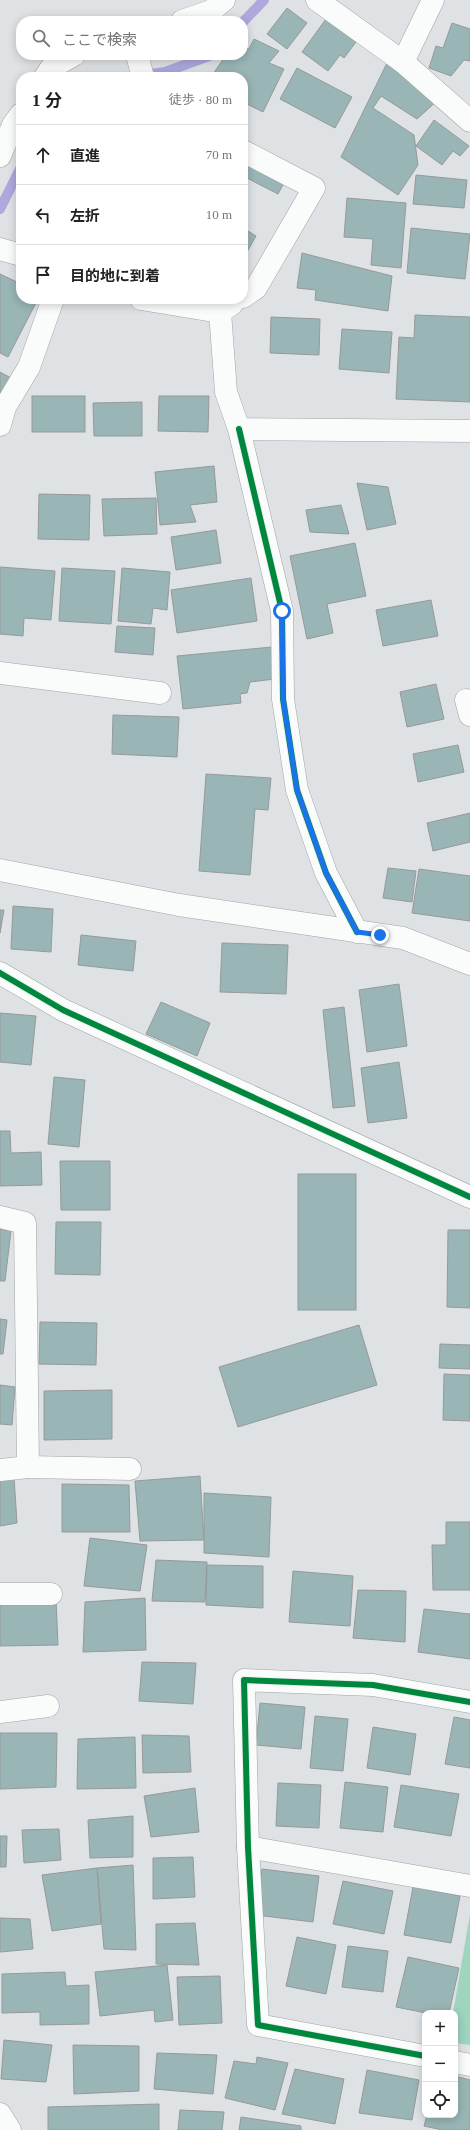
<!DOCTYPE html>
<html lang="ja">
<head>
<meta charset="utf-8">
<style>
	body { margin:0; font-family:"Times New Roman","Noto Sans JP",serif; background:#f2f2f2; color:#222 }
	.controls { position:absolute; right:12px; bottom:12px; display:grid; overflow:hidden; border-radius:8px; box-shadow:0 2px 10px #0003 }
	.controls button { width:36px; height:36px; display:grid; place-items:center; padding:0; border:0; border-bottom:1px solid #e0e0e0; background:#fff; color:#222; font:20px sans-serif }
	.stop { position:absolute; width:12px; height:12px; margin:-9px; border:3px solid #1a73e8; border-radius:50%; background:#fff }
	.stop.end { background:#1a73e8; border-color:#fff; box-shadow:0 1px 4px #0008 }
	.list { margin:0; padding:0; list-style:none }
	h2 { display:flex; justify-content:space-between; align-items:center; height:52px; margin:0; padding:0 16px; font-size:17px }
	h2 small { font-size:13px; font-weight:400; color:#767676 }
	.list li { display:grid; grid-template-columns:26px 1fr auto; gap:12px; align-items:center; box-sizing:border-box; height:60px; padding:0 16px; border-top:1px solid #e0e0e0 }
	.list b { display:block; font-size:15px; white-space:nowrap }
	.list em { font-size:13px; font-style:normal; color:#767676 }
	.icon { flex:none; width:22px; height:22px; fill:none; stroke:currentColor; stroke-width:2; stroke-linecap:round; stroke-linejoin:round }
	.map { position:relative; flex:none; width:470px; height:2130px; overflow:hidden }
	.search { position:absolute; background:#fff; box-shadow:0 2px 10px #0003; left:16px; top:16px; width:232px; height:44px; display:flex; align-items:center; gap:10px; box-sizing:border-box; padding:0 14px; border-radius:16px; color:#767676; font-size:15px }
	.panel { position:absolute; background:#fff; box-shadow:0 2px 10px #0003; left:16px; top:72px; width:232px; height:232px; border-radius:16px }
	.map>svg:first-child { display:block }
	.green { fill:#9fd4bf }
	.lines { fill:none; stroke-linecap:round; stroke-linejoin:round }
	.stream { stroke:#ada8de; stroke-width:10 }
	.building { fill:#99b5b6; stroke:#97999a }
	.street-casing { stroke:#a1a3a4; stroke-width:23 }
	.street { stroke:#fafbfb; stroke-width:22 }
	.cycleway-casing { stroke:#ecf0f2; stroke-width:8 }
	.cycleway { stroke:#00873e; stroke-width:6 }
	.route { stroke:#1a73e8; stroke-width:5 }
</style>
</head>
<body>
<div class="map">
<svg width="470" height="2130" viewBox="0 0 470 2130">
	<rect width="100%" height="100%" fill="#dfe2e4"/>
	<polygon class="green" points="470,1914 470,2045 455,2043 455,2013 453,2013"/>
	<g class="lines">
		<g class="stream">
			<polyline points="243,22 264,0"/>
			<polyline points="131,77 165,72 212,55"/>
			<polyline points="0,209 21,167"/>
		</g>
	</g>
	<g class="building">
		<polygon points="287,8 307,23 287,49 267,34"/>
		<polygon points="326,19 356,42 344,58 340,55 328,71 302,52"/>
		<polygon points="452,23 470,29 470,61 464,60 451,76 429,68 436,46 443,48"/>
		<polygon points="254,39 279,51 269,63 284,69 263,112 243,102 243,77 211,77 226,55 243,55 243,47 249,49"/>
		<polygon points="387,63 438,100 417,119 381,96 373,108 414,135 418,165 398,195 341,157"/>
		<polygon points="297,68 352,97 335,128 280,99"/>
		<polygon points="434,120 469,146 460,156 453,151 442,165 416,146"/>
		<polygon points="243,160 285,181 278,194 243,176"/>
		<polygon points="416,175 467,180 464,208 413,204"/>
		<polygon points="347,198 406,203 401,268 371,265 373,239 344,237"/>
		<polygon points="243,228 256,236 243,259"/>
		<polygon points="411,228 470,234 465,279 407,273"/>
		<polygon points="302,253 392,276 388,311 315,300 316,290 297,288"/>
		<polygon points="0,274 21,284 21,299 38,299 8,357 0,353"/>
		<polygon points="415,315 470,317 470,402 396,399 399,337 414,338"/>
		<polygon points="271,317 320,319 319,355 270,353"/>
		<polygon points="342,329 392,332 389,373 339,369"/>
		<polygon points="0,372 11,378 0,403"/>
		<rect x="32" y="396" width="53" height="36"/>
		<polygon points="159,396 209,396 208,432 158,431"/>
		<polygon points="142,402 142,436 94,436 93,403"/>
		<polygon points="214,466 217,502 190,505 196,522 160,525 155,472"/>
		<polygon points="357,483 388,487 396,524 367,530"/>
		<polygon points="39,494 90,495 89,540 38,539"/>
		<polygon points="156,498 157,534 104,536 102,499"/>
		<polygon points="341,505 349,534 310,532 306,510"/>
		<polygon points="216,530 221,563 176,570 171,537"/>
		<polygon points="355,543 366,596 327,604 333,633 307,639 290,556"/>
		<polygon points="0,567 55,571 51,620 24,618 23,636 0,634"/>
		<polygon points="62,568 115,571 111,624 59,621"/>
		<polygon points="122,568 170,572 167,610 153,608 151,624 118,621"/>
		<polygon points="251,578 257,621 177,633 171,590"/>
		<polygon points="431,600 438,636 383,646 376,610"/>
		<polygon points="117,626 155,628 153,655 115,652"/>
		<polygon points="272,647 275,679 250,682 247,693 240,694 241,703 183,709 177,656"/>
		<polygon points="436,684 444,719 407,727 400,692"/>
		<polygon points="113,715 179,717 177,757 112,754"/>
		<polygon points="458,745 464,772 418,782 413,754"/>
		<polygon points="206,774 271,778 268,810 255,809 250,875 199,871"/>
		<polygon points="470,813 470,842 433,851 427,823"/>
		<polygon points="388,868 416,871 412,902 383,898"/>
		<polygon points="419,869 470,876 470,921 412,913"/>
		<polygon points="13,906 53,909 51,952 11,949"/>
		<polygon points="0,910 4,910 0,933"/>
		<polygon points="81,935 136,941 133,971 78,965"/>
		<polygon points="222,943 288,945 286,994 220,992"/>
		<polygon points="399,984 407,1046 367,1052 359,990"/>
		<polygon points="161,1002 210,1023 197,1056 146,1034"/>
		<polygon points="344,1007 355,1106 333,1108 323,1010"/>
		<polygon points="0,1013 36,1016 31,1065 0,1062"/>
		<polygon points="399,1062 407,1118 368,1123 361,1068"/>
		<polygon points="54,1077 85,1080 79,1147 48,1144"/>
		<polygon points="0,1131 10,1131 11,1153 41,1152 42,1185 0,1186"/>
		<polygon points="60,1161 110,1161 110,1210 61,1210"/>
		<rect x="298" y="1174" width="58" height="136"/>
		<polygon points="56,1222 101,1222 100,1275 55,1274"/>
		<polygon points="0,1229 11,1231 5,1281 0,1281"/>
		<polygon points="448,1230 470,1230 470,1308 447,1307"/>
		<polygon points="0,1319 7,1320 3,1354 0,1354"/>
		<polygon points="40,1322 97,1323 96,1365 39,1364"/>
		<polygon points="359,1325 377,1385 238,1427 219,1367"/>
		<polygon points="440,1344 470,1345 470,1369 439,1368"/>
		<polygon points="444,1374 470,1375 470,1421 443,1420"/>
		<polygon points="0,1385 15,1387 12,1425 0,1424"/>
		<polygon points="112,1390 112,1439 44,1440 44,1391"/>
		<polygon points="200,1476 204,1540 140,1541 135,1481"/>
		<polygon points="14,1477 17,1523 0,1526 0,1479"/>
		<polygon points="62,1484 129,1485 130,1532 62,1532"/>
		<polygon points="204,1493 271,1497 269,1557 204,1553"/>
		<polygon points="446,1522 470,1522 470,1590 433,1590 432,1545 446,1545"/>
		<polygon points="90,1538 147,1545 140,1591 84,1586"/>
		<polygon points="156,1560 207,1562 205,1602 152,1601"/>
		<polygon points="207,1565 263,1566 263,1608 206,1605"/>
		<polygon points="293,1571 353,1576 350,1626 289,1622"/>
		<polygon points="358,1590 406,1591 405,1642 353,1638"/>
		<polygon points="145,1598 146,1650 83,1652 85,1602"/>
		<polygon points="56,1599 58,1645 0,1646 0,1602"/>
		<polygon points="424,1609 470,1614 470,1659 418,1652"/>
		<polygon points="142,1662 196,1663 193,1704 139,1701"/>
		<polygon points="260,1703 305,1707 301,1749 256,1745"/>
		<polygon points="315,1716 348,1719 343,1771 310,1768"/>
		<polygon points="454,1717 470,1720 470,1768 445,1764"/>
		<polygon points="373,1727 416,1734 410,1775 367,1768"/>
		<polygon points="0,1733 57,1733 56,1787 0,1789"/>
		<polygon points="142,1735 189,1736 191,1772 143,1773"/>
		<polygon points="135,1737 136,1788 77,1789 78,1739"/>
		<polygon points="345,1782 388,1787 383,1832 340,1828"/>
		<polygon points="278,1783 321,1785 319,1828 276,1826"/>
		<polygon points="401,1785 459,1794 451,1836 394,1827"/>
		<polygon points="195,1788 199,1832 151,1837 144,1796"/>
		<polygon points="133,1816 133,1857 90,1858 88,1820"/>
		<polygon points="59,1829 61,1860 24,1863 22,1830"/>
		<polygon points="0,1836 7,1836 6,1867 0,1867"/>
		<polygon points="193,1857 195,1897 153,1899 153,1858"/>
		<polygon points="133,1865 136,1950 104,1949 97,1868"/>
		<polygon points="97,1868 101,1924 52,1931 42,1875"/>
		<polygon points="262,1869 319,1876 313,1922 256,1915"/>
		<polygon points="343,1881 393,1891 384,1934 333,1924"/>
		<polygon points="413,1887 460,1896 451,1943 404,1935"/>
		<polygon points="0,1918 30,1919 33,1949 0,1952"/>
		<polygon points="195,1923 199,1965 156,1964 156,1924"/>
		<polygon points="297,1937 336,1945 326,1994 286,1986"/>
		<polygon points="348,1946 388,1951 383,1992 342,1987"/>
		<polygon points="408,1957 459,1968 449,2013 426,2013 396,2007"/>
		<polygon points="167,1965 173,2020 155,2022 154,2010 100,2016 95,1972"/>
		<polygon points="65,1972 66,1986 89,1985 89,2024 40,2025 40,2012 2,2013 2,1974"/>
		<polygon points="220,1976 222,2023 179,2025 177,1977"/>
		<polygon points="4,2040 52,2045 46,2082 1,2079"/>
		<polygon points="73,2045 139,2046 139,2091 74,2094"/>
		<polygon points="157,2053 217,2055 213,2094 154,2089"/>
		<polygon points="257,2057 288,2063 275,2110 225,2098 234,2061 256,2064"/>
		<polygon points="295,2069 344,2079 335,2124 282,2114"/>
		<polygon points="367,2070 419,2080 412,2120 359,2113"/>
		<polygon points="455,2076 470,2080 470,2130 442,2130 424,2126 427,2115 455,2115"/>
		<polygon points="159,2104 159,2130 48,2130 48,2107"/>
		<polygon points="180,2110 224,2112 222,2130 178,2130"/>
		<polygon points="241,2117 301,2126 301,2130 239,2130"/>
	</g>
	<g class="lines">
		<g class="street-casing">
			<g id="street">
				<polyline points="317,0 403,62 470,121"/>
				<polyline points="182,21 211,11 224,0"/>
				<polyline points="137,55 143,77"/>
				<polyline points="403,62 433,0"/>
				<polyline points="45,77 51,68 74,55"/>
				<polyline points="243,151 314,188 256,288 243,297"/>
				<polyline points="0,156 13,125 21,114"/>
				<polyline points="0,249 21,255"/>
				<polyline points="141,299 220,312 232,304"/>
				<polyline points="220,312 226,392 239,429 470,431"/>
				<polyline points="0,425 5,407 29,367 53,299"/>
				<polyline points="239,429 282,611 283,699 297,790 326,873 357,932"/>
				<polyline points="0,673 160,693"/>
				<polyline points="466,700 470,715"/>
				<polyline points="0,870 179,905 403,938 470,964"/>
				<polyline points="0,973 63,1010 470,1197"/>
				<polyline points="0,1217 25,1223 28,1467"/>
				<polyline points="0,1470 28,1467 130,1469"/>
				<polyline points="0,1594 51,1594"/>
				<polyline points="0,1712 48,1706"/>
				<polyline points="248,1847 470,1886"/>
				<polyline points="425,2056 258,2025 248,1847 244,1680 373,1685 470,1702"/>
				<polyline points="455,2062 470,2065"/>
				<polyline points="0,2114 10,2130"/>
			</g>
		</g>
		<use href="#street" class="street"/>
		<g class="cycleway-casing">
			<g id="cycleway">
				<polyline points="239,429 282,611 283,699 297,790 326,873 357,932"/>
				<polyline points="0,973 63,1010 470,1197"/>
				<polyline points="425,2056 258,2025 248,1847 244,1680 373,1685 470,1702"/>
			</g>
		</g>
		<use href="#cycleway" class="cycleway"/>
	</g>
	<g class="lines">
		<polyline class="route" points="282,611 283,699 297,790 326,873 357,932 380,935"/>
	</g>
</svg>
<div class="controls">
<button>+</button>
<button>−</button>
<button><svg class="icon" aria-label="locate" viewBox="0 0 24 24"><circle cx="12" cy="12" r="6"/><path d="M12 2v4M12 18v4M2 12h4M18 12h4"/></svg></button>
</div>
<div class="stop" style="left:282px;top:611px"></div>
<div class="stop end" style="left:380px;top:935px"></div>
<div class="search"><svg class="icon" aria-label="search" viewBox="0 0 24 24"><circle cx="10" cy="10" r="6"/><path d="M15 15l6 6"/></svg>ここで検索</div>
<section class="panel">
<h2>1 分<small>徒歩 · 80 m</small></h2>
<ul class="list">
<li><svg class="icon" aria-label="ahead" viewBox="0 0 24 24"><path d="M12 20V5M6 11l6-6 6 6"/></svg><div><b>直進</b></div><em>70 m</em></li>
<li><svg class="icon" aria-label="left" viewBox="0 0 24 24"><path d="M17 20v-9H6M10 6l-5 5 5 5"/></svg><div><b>左折</b></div><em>10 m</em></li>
<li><svg class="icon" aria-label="arrive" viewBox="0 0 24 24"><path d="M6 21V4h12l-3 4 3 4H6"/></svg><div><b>目的地に到着</b></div></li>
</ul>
</section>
</div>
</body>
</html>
